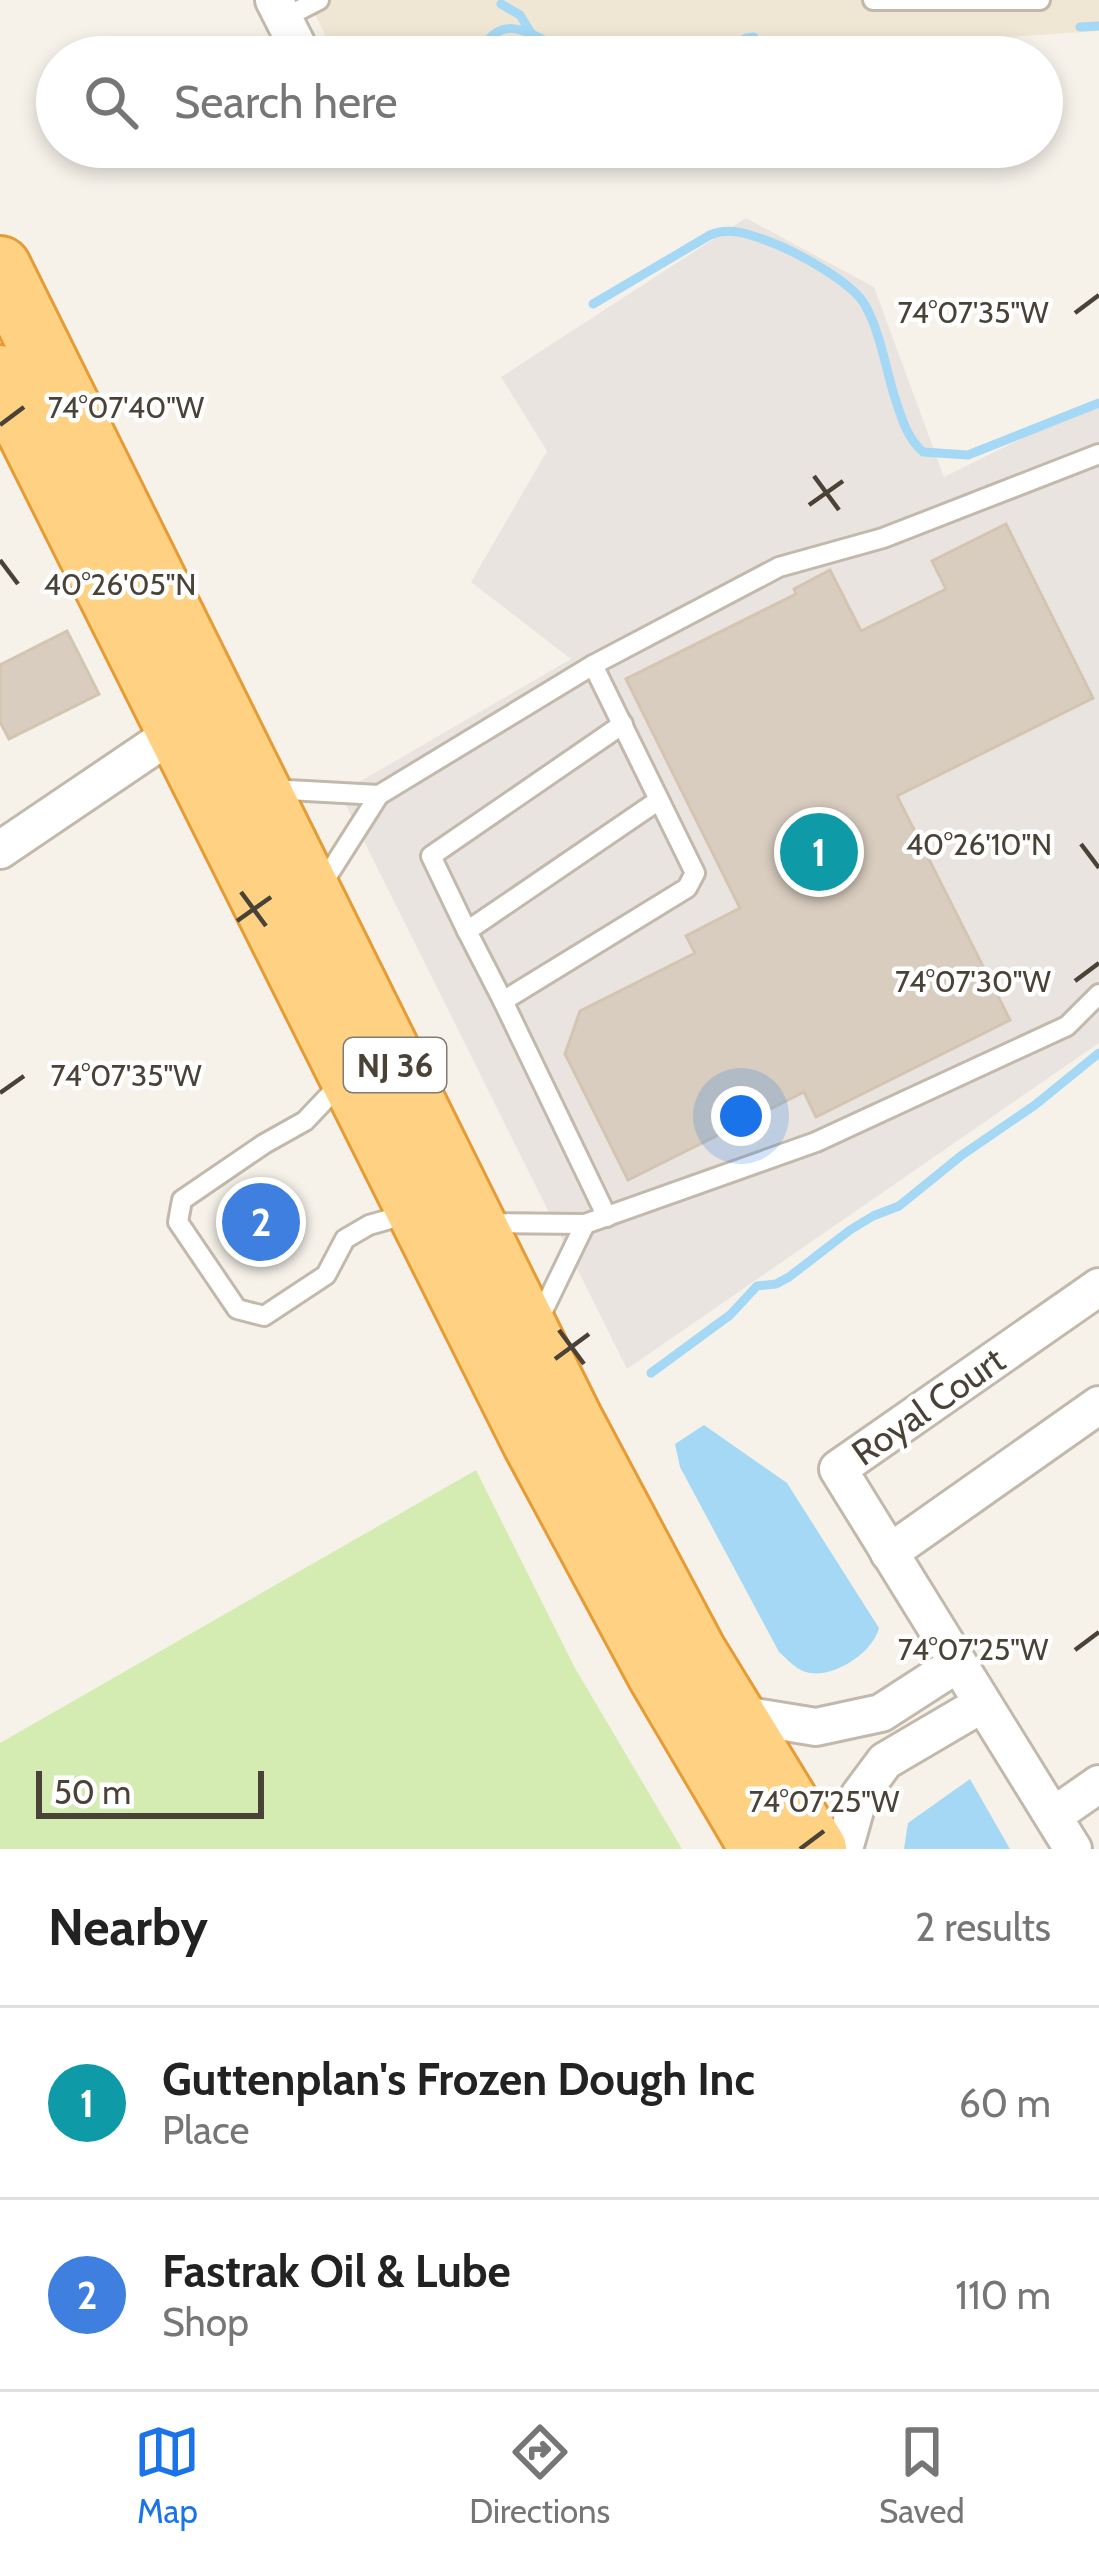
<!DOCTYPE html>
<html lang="en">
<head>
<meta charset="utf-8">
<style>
	body { margin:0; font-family:Cabin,sans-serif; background:#f2f2f2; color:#222 }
	.scale { position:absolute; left:36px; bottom:30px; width:228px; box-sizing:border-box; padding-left:12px; border:6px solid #4b4237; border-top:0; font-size:33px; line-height:42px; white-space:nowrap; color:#4b4237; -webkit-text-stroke:9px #fff; paint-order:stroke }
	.you { position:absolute; left:741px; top:1116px; width:42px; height:42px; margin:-30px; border:9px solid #fff; border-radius:50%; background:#1a73e8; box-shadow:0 0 0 18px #1a73e833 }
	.badge { display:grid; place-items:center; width:78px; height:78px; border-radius:50%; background:#1a73e8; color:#fff; font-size:39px; font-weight:700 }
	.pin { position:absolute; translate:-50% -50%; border:6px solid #fff; box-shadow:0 3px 12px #0006 }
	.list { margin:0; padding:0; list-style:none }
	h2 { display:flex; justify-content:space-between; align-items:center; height:156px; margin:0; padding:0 48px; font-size:51px }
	h2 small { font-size:39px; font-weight:400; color:#767676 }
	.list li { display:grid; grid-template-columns:78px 1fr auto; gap:36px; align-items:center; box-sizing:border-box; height:192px; padding:0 48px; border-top:3px solid #e0e0e0 }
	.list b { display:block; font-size:45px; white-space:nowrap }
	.list p { margin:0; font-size:39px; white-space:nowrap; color:#767676 }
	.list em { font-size:39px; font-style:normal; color:#767676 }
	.icon { flex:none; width:66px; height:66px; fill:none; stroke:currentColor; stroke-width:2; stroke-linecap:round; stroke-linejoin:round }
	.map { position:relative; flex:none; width:1099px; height:1849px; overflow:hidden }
	.search { position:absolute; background:#fff; box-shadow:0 6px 18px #0003; left:36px; right:36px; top:36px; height:132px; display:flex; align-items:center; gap:30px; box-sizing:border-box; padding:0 42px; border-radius:66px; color:#767676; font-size:45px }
	.sheet { height:540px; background:#fff }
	nav { display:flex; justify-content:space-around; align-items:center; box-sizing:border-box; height:168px; border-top:3px solid #e0e0e0; background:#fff; font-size:33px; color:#767676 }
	nav a { display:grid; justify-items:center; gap:6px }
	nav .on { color:#1a73e8 }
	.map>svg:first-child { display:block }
	.industrial { fill:#e9e4df }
	.education { fill:#efe6d4 }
	.green { fill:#d4ecb1 }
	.water { fill:#a4d8f5 }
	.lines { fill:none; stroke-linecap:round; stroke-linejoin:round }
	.stream { stroke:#a4d8f5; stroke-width:9 }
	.building { fill:#d8cdbf; stroke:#d4c5b2; stroke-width:3 }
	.service-casing { stroke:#c2b9ac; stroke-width:24 }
	.minor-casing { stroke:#c2b9ac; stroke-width:42 }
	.trunk-casing { stroke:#e69b34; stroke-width:66 }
	.service { stroke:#fff; stroke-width:18 }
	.minor { stroke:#fff; stroke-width:36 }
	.trunk { stroke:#ffd283; stroke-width:60 }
	.ticks { fill:none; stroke:#4b4237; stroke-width:4.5 }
	.labels { text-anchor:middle; stroke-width:9; stroke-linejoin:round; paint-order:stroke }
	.shield { fill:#fff; stroke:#817b73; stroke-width:3 }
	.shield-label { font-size:33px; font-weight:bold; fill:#4b4237 }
	.street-label { font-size:36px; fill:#4b4237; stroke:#fff }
	.ticks-label { font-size:30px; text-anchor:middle; fill:#4b4237; stroke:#fff; stroke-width:9; stroke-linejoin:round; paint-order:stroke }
</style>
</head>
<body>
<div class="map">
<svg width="1099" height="1849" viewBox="0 0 1099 1849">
	<rect width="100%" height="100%" fill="#f6f2ea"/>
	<polygon class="industrial" points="746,218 874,287 944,477 1099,400 1099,1043 627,1369 340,793 571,659 471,582 547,451 501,377"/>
	<polygon class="education" points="308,0 1099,0 1099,31 699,57 336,57"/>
	<polygon class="green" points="476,1470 575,1668 682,1849 0,1849 0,1743"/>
	<g class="water">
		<path d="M704 1425 787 1483 879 1628C873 1652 836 1677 810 1673 798 1672 787 1659 779 1652L680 1467 675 1444Z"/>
		<polygon points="970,1779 1010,1849 904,1849 908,1823"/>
	</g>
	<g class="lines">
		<g class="stream">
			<polyline points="501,4 520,15 531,33"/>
			<polyline points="1080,27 1099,26"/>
			<path d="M484 46C505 12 533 36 560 48 572 53 584 55 597 57"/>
			<polyline points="643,57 673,49 723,52 746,38 754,37"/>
			<path d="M593 304 710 235C731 226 752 235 773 243 798 253 852 282 865 305 879 329 886 368 894 395 901 416 906 437 923 452L968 455 1099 403"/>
			<polyline points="651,1373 730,1315 757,1286 776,1284 789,1277 850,1230 873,1216 899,1206 962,1155 1035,1105 1099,1053"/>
		</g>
	</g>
	<g class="building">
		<polygon points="1006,524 1093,698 897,796 1010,1020 816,1117 804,1092 628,1180 565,1054 580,1011 695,953 686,936 740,908 626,679 796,594 794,589 830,570 861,631 946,589 932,561"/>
		<polygon points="67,631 99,694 9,739 0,722 0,665"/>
	</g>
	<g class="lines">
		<g class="service-casing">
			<g id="service">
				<polyline points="873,0 1040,0"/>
				<polyline points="284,18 319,0"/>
				<polyline points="593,665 779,567 883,538 1099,454"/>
				<polyline points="270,789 379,795"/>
				<polyline points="321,886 379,795 593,665 695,873 687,888 503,1001 607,1217"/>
				<polyline points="467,931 431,856 623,724"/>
				<polyline points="503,1001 467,931 659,800"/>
				<polyline points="342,1082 305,1121 264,1144 182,1200 178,1222 237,1309 264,1316 326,1275 345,1239 369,1225 411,1213"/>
				<polyline points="485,1223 585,1224 816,1142 1067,1026 1099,994"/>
				<polyline points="538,1321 585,1224"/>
			</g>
		</g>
		<g class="minor-casing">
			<g id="minor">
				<polyline points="274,0 303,57"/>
				<polyline points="0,850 176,731"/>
				<polyline points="889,1553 1099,1405"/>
				<polyline points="730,1713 816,1727 881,1713 957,1664"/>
				<polyline points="1053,1816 1099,1784"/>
				<polyline points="844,1849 859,1796 885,1761 982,1704"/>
				<polyline points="1073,1849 838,1469 1099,1287"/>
			</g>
		</g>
		<g class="trunk-casing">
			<g id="trunk">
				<polyline points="0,267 572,1420 696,1653 816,1849"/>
				<polyline points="0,376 533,1442 658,1674 761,1849"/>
			</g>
		</g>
		<use href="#service" class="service"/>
		<use href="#minor" class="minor"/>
		<use href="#trunk" class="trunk"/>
	</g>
	<path class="ticks" d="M1075 313 1099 295M0 425 24 407M814 476 839 510M809 505 843 481M0 560 18 584M1081 844 1099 868M241 892 266 926M237 921 271 897M1075 981 1099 963M0 1093 24 1076M559 1330 584 1364M555 1359 589 1334M1075 1650 1099 1632M800 1849 824 1831"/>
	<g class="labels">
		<rect class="shield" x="344" y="1038" width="102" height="54" rx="9"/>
		<g class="shield-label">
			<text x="395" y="1077">NJ 36</text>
		</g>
		<g class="street-label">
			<text transform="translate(928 1406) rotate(-35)" y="13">Royal Court</text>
		</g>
	</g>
	<g class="ticks-label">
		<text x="973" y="323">74°07'35"W</text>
		<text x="126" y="418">74°07'40"W</text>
		<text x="120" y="595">40°26'05"N</text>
		<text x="979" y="855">40°26'10"N</text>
		<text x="973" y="992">74°07'30"W</text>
		<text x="126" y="1086">74°07'35"W</text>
		<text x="973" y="1660">74°07'25"W</text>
		<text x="824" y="1812">74°07'25"W</text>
	</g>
</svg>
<div class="scale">50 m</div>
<div class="you"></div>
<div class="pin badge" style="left:819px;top:852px;background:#0f9aa8">1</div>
<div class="pin badge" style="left:261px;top:1222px;background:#3f7fe0">2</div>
<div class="search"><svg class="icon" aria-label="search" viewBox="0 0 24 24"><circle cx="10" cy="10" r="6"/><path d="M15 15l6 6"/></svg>Search here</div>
</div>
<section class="sheet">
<h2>Nearby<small>2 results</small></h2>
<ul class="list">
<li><span class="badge" style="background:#0f9aa8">1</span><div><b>Guttenplan's Frozen Dough Inc</b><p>Place</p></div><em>60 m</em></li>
<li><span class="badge" style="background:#3f7fe0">2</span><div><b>Fastrak Oil &amp; Lube</b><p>Shop</p></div><em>110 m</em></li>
</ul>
</section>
<nav>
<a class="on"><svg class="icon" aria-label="map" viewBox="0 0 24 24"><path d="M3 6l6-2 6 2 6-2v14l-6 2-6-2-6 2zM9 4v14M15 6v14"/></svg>Map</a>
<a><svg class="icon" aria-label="directions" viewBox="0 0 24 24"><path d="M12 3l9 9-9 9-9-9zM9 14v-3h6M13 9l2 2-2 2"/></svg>Directions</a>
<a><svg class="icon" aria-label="saved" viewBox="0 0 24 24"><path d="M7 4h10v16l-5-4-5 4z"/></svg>Saved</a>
</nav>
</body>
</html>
